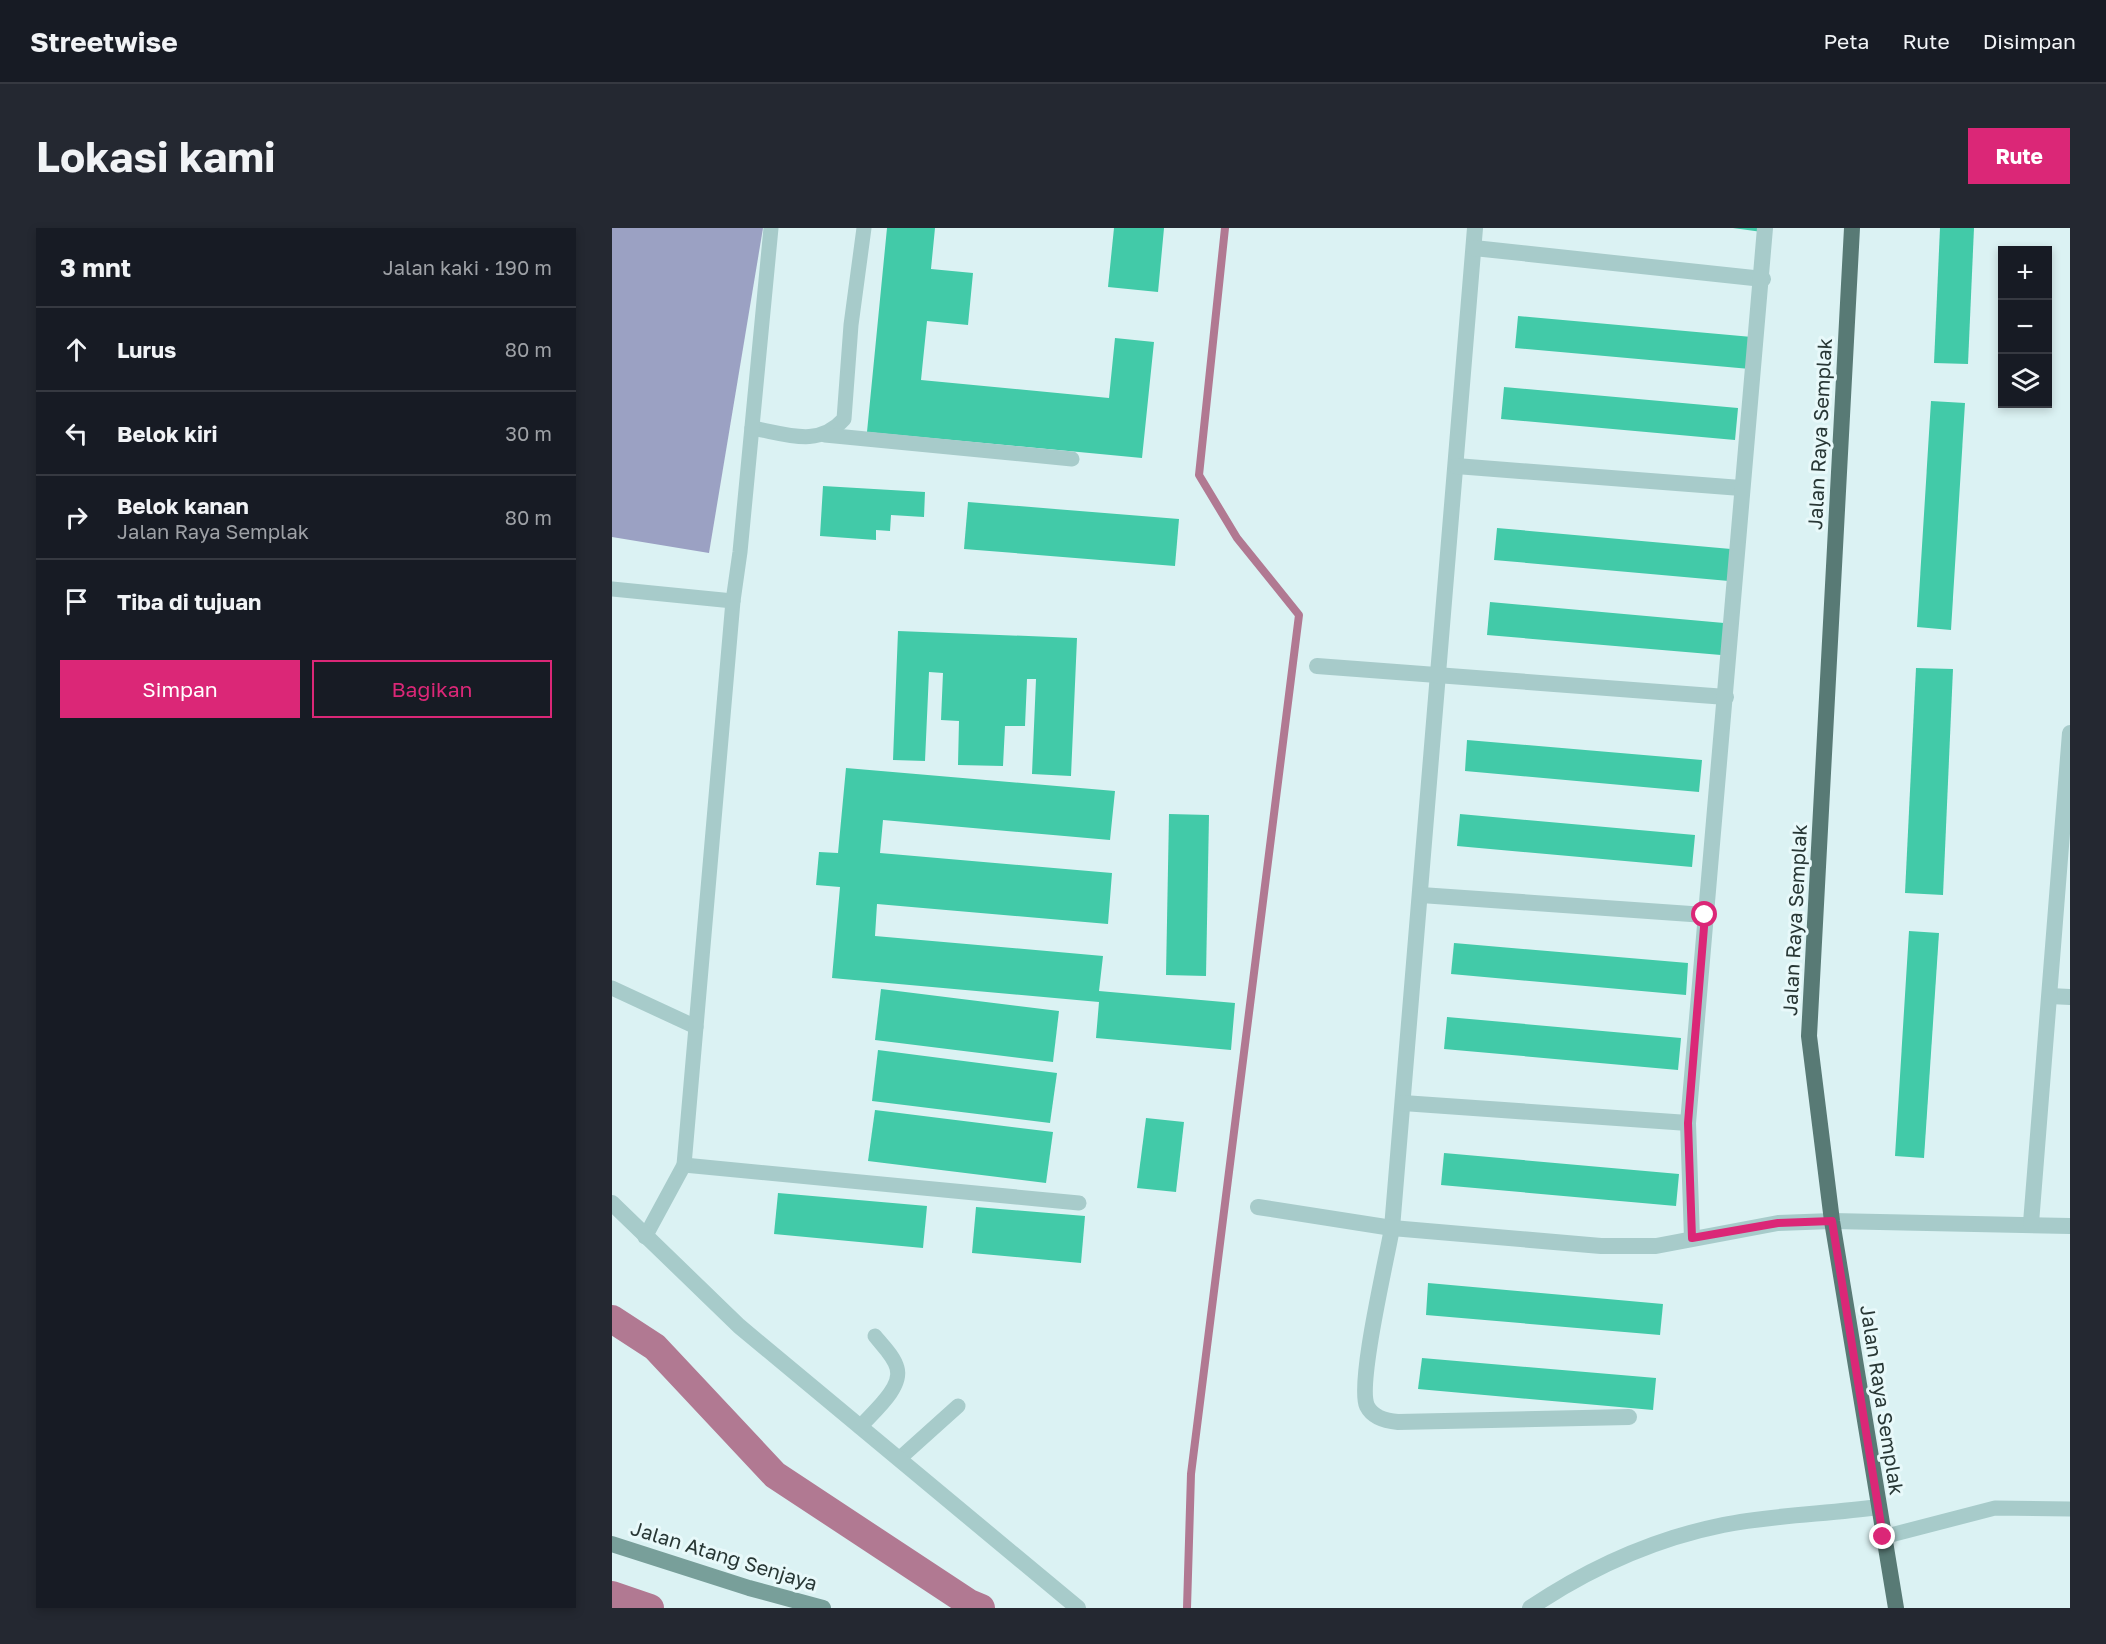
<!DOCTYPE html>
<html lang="id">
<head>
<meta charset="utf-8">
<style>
	body { margin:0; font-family:"Golos Text",sans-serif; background:#242831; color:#f1f3f6 }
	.controls { position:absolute; right:18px; top:18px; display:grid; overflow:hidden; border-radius:0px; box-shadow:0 3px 9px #0003 }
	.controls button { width:54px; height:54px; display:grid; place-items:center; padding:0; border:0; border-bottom:2px solid #363941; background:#171b24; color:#f1f3f6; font:30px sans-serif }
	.stop { position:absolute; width:18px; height:18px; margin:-14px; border:4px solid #db2777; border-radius:50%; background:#fff }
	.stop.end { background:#db2777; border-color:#fff; box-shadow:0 2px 6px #0008 }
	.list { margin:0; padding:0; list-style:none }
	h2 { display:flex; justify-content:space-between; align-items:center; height:78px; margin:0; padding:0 24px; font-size:26px }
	h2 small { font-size:20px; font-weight:400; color:#9ea1a6 }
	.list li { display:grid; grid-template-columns:39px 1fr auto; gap:18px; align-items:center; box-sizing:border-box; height:84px; padding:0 24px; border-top:2px solid #363941 }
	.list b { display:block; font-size:22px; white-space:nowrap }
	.list p { margin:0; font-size:20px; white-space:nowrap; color:#9ea1a6 }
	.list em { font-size:20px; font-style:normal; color:#9ea1a6 }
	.actions { display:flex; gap:12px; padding:18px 24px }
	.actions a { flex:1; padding:14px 0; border:2px solid #db2777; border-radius:0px; text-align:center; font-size:21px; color:#db2777 }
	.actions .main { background:#db2777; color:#fff }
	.icon { flex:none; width:33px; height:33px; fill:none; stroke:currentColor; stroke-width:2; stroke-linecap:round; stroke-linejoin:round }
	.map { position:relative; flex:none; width:1458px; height:1380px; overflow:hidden; border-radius:0px }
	header { display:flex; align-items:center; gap:36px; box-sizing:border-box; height:84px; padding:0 30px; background:#171b24; border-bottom:2px solid #363941 }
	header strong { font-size:28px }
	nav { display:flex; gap:33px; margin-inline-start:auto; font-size:21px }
	.intro { display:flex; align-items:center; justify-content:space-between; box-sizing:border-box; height:144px; padding:0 36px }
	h1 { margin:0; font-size:42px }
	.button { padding:15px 27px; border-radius:0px; background:#db2777; color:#fff; font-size:21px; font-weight:700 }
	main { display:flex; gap:36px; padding:0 36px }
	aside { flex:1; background:#171b24; border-radius:0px; box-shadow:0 3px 9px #0003 }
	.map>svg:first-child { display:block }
	.green { fill:#9ba1c3 }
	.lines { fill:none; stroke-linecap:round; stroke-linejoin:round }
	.stream { stroke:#b17992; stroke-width:8 }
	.canal { stroke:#b17992; stroke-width:28 }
	.building { fill:#42caa8 }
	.service { stroke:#a7cbca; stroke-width:15 }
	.minor { stroke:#a7cbca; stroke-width:16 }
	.secondary { stroke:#789f9a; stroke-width:16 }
	.primary { stroke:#587a75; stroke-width:16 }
	.route { stroke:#db2777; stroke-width:8 }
	.labels { text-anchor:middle; stroke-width:6; stroke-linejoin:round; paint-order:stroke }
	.street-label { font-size:20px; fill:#283735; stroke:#e8f9fa }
</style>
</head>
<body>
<header>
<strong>Streetwise</strong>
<nav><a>Peta</a><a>Rute</a><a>Disimpan</a></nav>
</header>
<div class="intro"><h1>Lokasi kami</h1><a class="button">Rute</a></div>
<main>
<aside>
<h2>3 mnt<small>Jalan kaki · 190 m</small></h2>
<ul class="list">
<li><svg class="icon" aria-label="ahead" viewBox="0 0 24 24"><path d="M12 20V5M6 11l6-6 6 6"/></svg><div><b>Lurus</b></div><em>80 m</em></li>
<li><svg class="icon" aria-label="left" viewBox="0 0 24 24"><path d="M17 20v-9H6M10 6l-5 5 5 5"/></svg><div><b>Belok kiri</b></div><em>30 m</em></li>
<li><svg class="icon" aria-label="right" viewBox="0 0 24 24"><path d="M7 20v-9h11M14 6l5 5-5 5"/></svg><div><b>Belok kanan</b><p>Jalan Raya Semplak</p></div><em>80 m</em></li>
<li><svg class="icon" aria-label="arrive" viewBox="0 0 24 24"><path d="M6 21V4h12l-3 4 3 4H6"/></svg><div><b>Tiba di tujuan</b></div></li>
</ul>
<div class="actions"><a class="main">Simpan</a><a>Bagikan</a></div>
</aside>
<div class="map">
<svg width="1458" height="1380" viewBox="0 0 1458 1380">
	<rect width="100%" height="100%" fill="#dbf2f3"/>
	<polygon class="green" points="0,0 151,0 97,325 0,309"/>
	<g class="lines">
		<polyline class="stream" points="575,1380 579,1246 687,387 625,310 587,247 613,0"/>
		<g class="canal">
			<polyline points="0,1091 43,1119 163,1247 357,1375 369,1380"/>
			<polyline points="0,1367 38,1380"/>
		</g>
	</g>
	<g class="building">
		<polygon points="275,0 323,0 319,41 361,45 356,97 315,93 309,152 497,170 503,110 542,114 530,230 255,204"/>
		<polygon points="502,0 552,0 546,64 496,59"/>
		<polygon points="1121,0 1150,0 1150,4"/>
		<polygon points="1328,0 1362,0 1356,136 1322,135"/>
		<polygon points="906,88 1140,109 1138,141 903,120"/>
		<polygon points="892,159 1126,180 1123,212 889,191"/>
		<polygon points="1319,173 1353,175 1339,402 1305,399"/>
		<polygon points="211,258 313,264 312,289 279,287 278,303 264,302 264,312 208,308"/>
		<polygon points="356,274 567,291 563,338 352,321"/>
		<polygon points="885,300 1119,321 1117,353 882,332"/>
		<polygon points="878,374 1112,395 1109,427 875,407"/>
		<polygon points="286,403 465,410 459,548 420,546 424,451 415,451 413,498 393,498 391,538 346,537 347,493 329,492 331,445 317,444 313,533 281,532"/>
		<polygon points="1304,440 1341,441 1331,667 1293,665"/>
		<polygon points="855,512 1090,532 1087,564 853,543"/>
		<polygon points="234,540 503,563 498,612 271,592 268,625 500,645 496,696 265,676 263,708 491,728 487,763 623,775 619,822 484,810 487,774 220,750 228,659 204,657 207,624 226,625"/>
		<polygon points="557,586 597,587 594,748 554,747"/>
		<polygon points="848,586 1083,607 1080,639 845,618"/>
		<polygon points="1297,703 1327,705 1312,930 1283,928"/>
		<polygon points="842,715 1076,735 1074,767 839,746"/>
		<polygon points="269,761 447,783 441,834 263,812"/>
		<polygon points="835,789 1069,810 1066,842 832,821"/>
		<polygon points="266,822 445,845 438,895 260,873"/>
		<polygon points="263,882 441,904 434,955 256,933"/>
		<polygon points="534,890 572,894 564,964 525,960"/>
		<polygon points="832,925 1067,946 1064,978 829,957"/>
		<polygon points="166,965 315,978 311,1020 162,1006"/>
		<polygon points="364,979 473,988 469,1035 360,1025"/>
		<polygon points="816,1055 1051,1076 1048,1107 814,1087"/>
		<polygon points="810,1130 1044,1150 1041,1182 806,1161"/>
	</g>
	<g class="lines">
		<g class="service">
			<path d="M140 200C175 206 206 220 232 191L239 97 252 0"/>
			<polyline points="213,207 460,231"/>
			<polyline points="0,361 121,373"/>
			<polyline points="0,760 84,799"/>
			<polyline points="72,937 467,975"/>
			<polyline points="33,1009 72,937 121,373 128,324 159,0"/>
			<path d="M248 1199C260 1185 291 1160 285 1140 282 1128 270 1117 263 1108"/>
			<polyline points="287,1231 346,1178"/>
			<polyline points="1271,1309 1383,1280 1458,1281"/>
		</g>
		<g class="minor">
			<path d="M863 0 780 1000C775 1030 745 1156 755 1178 761 1190 774 1193 786 1194L1017 1189"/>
			<polyline points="862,20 1151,51"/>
			<polyline points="844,238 1129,260"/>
			<polyline points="705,438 1114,469"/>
			<polyline points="809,667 1093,687"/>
			<polyline points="1438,768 1458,769"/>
			<polyline points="791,875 1076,895"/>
			<polyline points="0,975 127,1098 466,1380"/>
			<polyline points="646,979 780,1000 989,1018 1044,1018 1166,995 1220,993 1458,998"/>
			<polyline points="1419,995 1458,505"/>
			<polyline points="1080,1010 1076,895 1153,0"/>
			<path d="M918 1380C976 1341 1042 1311 1111 1297 1161 1287 1215 1286 1266 1279"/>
		</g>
		<polyline class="secondary" points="0,1316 137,1360 211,1380"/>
		<polyline class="primary" points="1240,0 1197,808 1220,993 1284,1380"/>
	</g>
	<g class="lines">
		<polyline class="route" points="1093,687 1076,895 1080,1010 1166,995 1220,993 1271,1309"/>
	</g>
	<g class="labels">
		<g class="street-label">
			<text transform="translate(1208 206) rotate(-87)" y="7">Jalan Raya Semplak</text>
			<text transform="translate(1183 692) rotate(-87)" y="7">Jalan Raya Semplak</text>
			<text transform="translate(1270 1172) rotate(81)" y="7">Jalan Raya Semplak</text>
			<text transform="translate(112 1328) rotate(17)" y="7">Jalan Atang Senjaya</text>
		</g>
	</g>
</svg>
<div class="controls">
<button>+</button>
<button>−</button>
<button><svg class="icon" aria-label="layers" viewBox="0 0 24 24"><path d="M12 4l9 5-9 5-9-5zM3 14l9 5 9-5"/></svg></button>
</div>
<div class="stop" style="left:1093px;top:687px"></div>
<div class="stop end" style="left:1271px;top:1309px"></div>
</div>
</main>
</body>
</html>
